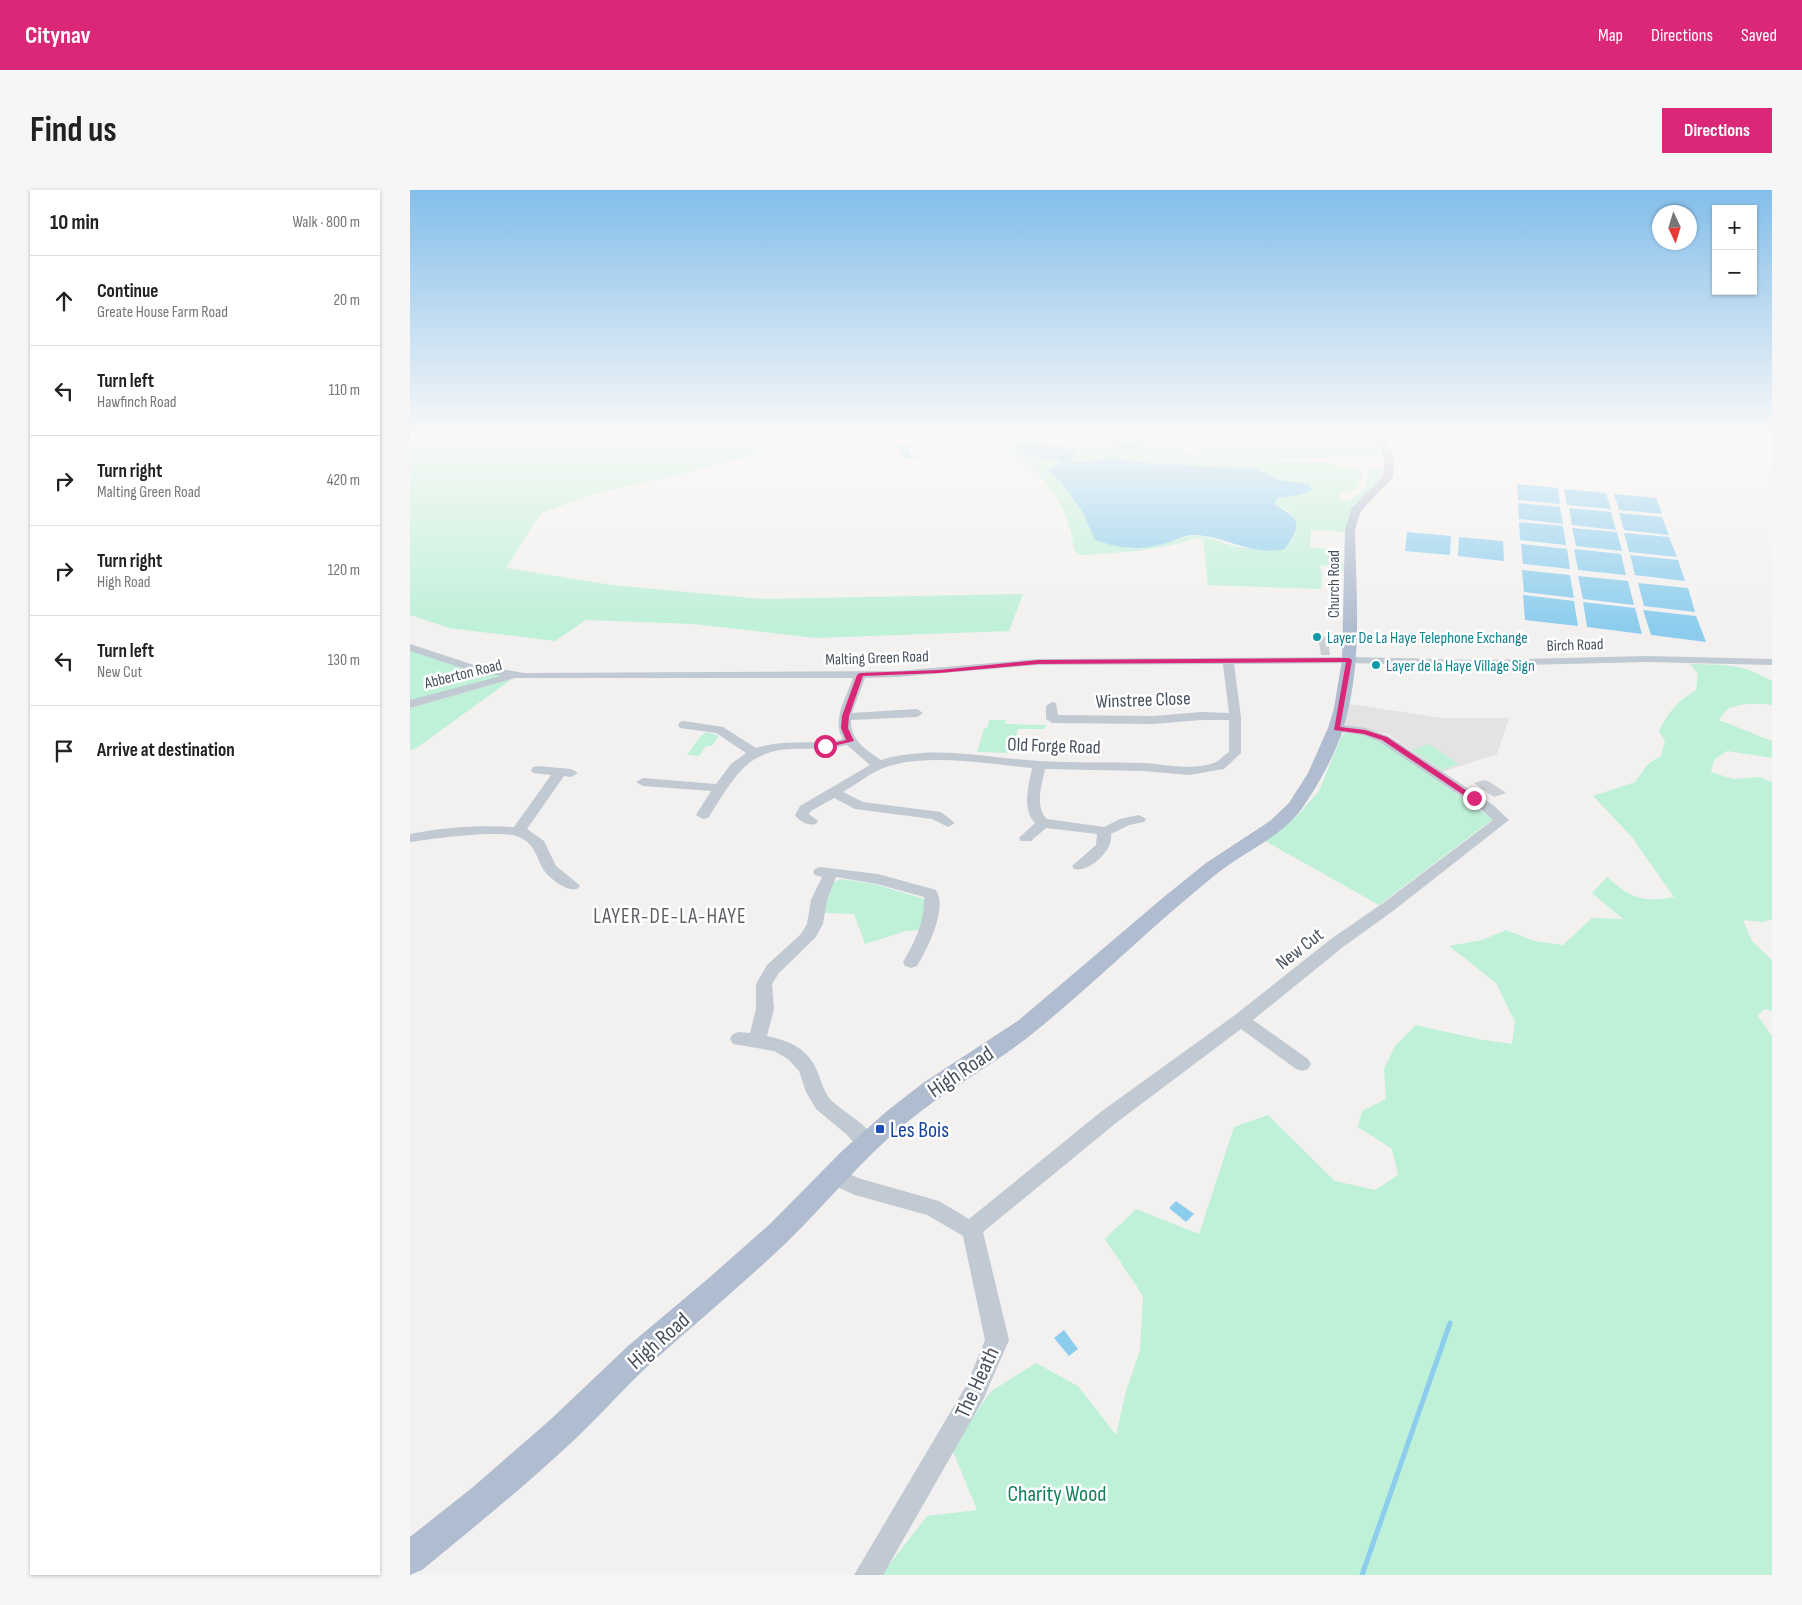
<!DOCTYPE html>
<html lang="en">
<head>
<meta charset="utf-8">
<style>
	body { margin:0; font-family:"Sofia Sans Condensed",sans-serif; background:#f6f6f6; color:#222 }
	.controls { position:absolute; right:15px; top:15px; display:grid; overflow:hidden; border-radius:0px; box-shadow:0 1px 4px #0004 }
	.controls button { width:45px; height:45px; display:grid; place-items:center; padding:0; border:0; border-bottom:1px solid #e0e0e0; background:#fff; color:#222; font:25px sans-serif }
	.compass { position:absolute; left:1242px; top:15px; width:45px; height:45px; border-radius:50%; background:#fff; box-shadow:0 1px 4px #0004; rotate:176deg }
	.stop { position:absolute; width:15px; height:15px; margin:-11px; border:4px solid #db2777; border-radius:50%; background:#fff }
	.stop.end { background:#db2777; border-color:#fff; box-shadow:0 1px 5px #0008 }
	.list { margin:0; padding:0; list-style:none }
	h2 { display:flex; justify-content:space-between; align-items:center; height:65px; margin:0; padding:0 20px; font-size:21px }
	h2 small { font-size:16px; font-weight:400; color:#767676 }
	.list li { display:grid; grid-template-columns:32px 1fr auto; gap:15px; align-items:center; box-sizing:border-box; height:90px; padding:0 20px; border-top:1px solid #e0e0e0 }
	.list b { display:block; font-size:19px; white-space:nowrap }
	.list p { margin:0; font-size:16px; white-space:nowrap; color:#767676 }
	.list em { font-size:16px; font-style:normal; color:#767676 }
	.icon { flex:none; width:28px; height:28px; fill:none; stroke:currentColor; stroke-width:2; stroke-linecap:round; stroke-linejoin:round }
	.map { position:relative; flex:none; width:1362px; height:1385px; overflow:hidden; border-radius:0px }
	header { display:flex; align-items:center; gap:30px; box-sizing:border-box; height:70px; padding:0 25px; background:#db2777; color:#fff }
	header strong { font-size:24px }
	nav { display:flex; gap:28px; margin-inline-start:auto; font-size:18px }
	.intro { display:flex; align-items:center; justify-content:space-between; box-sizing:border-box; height:120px; padding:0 30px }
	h1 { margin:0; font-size:35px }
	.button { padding:12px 22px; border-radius:0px; background:#db2777; color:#fff; font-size:18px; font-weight:700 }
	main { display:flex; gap:30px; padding:0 30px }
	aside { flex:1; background:#fff; border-radius:0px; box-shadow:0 1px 4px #0004 }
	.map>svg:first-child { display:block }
	.education { fill:#e4e2e2 }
	.green { fill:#bff0d8; fill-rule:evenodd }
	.water { fill:#8ccded }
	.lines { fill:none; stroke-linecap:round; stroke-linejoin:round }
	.stream { stroke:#8ccded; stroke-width:5 }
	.building { fill:#cccfd6 }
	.minor { fill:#c1c9d2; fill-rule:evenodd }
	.major { fill:#b0bccf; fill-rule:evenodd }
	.route { fill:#db2777 }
	.culture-dot { fill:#0f9aa8; stroke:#fff; stroke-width:2 }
	.transit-dot { fill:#1a4fb4; stroke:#fff; stroke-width:2 }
	.labels { text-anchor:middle; stroke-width:5; stroke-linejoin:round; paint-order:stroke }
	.far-street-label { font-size:16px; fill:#48515e; stroke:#fff }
	.far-culture-label { font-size:16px; fill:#0d838f; stroke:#fff; text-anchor:start }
	.street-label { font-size:19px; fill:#48515e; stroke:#fff }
	.quarter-label { font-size:21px; letter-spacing:1px; fill:#5d5f65; stroke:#fff }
	.near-street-label { font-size:22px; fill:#48515e; stroke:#fff }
	.near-transit-label { font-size:22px; fill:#164399; stroke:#fff; text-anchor:start }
	.near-park-label { font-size:22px; fill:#168259; stroke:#fff }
</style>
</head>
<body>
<header>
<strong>Citynav</strong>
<nav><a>Map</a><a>Directions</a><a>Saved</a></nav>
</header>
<div class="intro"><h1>Find us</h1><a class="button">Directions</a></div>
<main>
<aside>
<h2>10 min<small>Walk · 800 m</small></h2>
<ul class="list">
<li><svg class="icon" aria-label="ahead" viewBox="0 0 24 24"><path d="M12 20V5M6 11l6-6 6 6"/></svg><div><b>Continue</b><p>Greate House Farm Road</p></div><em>20 m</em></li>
<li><svg class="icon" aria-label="left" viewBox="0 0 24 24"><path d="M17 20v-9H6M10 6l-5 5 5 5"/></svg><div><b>Turn left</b><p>Hawfinch Road</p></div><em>110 m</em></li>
<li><svg class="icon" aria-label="right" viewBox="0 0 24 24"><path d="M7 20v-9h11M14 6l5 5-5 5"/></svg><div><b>Turn right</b><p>Malting Green Road</p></div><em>420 m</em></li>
<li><svg class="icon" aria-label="right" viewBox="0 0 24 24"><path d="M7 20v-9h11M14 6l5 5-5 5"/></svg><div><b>Turn right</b><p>High Road</p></div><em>120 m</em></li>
<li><svg class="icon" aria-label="left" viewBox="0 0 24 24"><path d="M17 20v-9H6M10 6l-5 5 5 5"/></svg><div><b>Turn left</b><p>New Cut</p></div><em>130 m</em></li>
<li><svg class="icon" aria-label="arrive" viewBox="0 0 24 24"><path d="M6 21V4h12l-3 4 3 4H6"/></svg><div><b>Arrive at destination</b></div></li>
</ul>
</aside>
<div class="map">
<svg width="1362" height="1385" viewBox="0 0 1362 1385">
	<rect width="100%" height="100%" fill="#f3f1f0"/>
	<polygon class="education" points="939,514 1033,528 1099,528 1087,564 1032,582 978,544 933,535"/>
	<g class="green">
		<polygon points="0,244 424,244 374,259 325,270 260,287 187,303 131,323 96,378 202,395 352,409 613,404 599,441 406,448 283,434 176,430 145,451 39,438 0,425"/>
		<path d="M568 244H592L651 254 674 251 652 253 609 244H769L774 251V258L789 269H792L774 244H968L976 267 812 269 914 272 948 280 953 285 945 299 930 304 927 310 938 311 951 302 957 294 954 291 960 287 958 280 967 278 974 280C970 285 969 290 965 294 948 314 941 314 937 342L901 340 900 357 932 360V373L935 376 934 381 922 375 910 376 912 385 911 399 798 395 793 349 787 348C748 361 710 363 670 365L664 360C660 326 645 296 617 275 605 267 595 264 588 251H575L567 248ZM748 245 759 246 754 249 764 250 739 254 728 260 694 255 696 252ZM613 248 634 253 662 265V273L704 268 743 274 846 278 869 290 898 294 889 305 868 308 864 314 880 322 887 340 875 359C859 358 840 360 824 356 802 350 795 342 771 348L685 350 672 321 651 292 638 282 654 273 638 268Z"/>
		<polygon points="0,460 97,485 0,512"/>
		<path d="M1280 474C1313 475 1332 473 1362 491V515C1349 513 1328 513 1317 520 1314 522 1311 527 1309 530L1362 551V568L1317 561 1304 570 1301 582 1323 589 1350 587 1362 592V729L1353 732 1333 730 1342 751 1362 770V821L1354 819 1348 826 1362 846V1385H471L517 1326 567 1320 542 1259 580 1202 626 1173 668 1196 706 1245 716 1201 730 1160 733 1106 695 1049 726 1019 789 1044 824 937 858 925 925 991 965 1000 988 985 982 959 948 937 952 921 976 909 974 879 985 856 1006 835 1068 849 1102 854 1105 832 1086 793 1039 756 1072 750 1096 740 1124 751 1153 755 1182 728 1213 729 1182 703 1197 687C1221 708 1232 713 1264 707L1221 646 1183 606 1225 592 1238 574 1251 566 1255 551 1249 541C1257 523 1269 510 1286 500L1288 484Z"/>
		<polygon points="102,489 5,559 0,560 0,518"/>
		<polygon points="579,530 596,530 595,534 636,535 635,539 608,539 602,563 567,562 574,539 578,537"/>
		<polygon points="296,542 309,546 302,556 296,556 289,566 277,565 290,547"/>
		<polygon points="936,543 953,545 972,552 1083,629 969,715 855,651 887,626 909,601 932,545"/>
		<polygon points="1019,554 1049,574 1032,580 1002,560"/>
		<polygon points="431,689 464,694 514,709 518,712 512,743 508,740 496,741 455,754 444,724 416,723 415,720 412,720 422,693"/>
	</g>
	<g class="water">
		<polygon points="734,246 760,246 755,249 767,250 739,254 728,260 693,255 696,252 715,251"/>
		<path d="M613 248 664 259 665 262 662 266V273L704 268 743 274 846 278 869 290 898 294 902 300 889 305 868 308 864 314C890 330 893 332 875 359 839 366 819 347 786 345 775 344 763 351 753 354 728 361 708 358 685 350L672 321 651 292 638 281 653 272C625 263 619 276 598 249Z"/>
		<polygon points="527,250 536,251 531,254 501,257 499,260 501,265 515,266 494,268 485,254"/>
		<polygon points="1107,294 1148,298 1150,314 1108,310"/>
		<polygon points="1154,299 1196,303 1201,319 1157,315"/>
		<polygon points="1204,304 1246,308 1252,324 1209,320"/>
		<polygon points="1108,313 1150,317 1153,334 1109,329"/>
		<polygon points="1159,318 1201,322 1206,340 1162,335"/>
		<polygon points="1209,323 1252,327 1259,345 1214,340"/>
		<polygon points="1109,332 1153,336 1156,355 1110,350"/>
		<polygon points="1162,338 1207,342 1212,361 1166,356"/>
		<polygon points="997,342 1041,346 1040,365 995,361"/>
		<polygon points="1214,343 1259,347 1267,367 1219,362"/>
		<polygon points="1049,347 1093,351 1094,371 1048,366"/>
		<polygon points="1111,354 1157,359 1160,379 1113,374"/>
		<polygon points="1164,359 1211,364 1216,385 1168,380"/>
		<polygon points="1220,365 1268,370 1275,391 1225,385"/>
		<polygon points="1112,380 1160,385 1164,408 1114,402"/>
		<polygon points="1168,386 1218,391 1224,415 1173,409"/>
		<polygon points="1228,393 1278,398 1285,422 1234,416"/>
		<polygon points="1113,405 1164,411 1168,436 1115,430"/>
		<polygon points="1173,412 1225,418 1232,444 1177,437"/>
		<polygon points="1233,420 1286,426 1296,452 1241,445"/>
		<polygon points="766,1011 784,1024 776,1032 759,1018"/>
		<polygon points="654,1140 668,1159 659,1166 644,1148"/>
	</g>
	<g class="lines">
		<polyline class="stream" points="952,1385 1040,1133"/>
	</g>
	<g class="building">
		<polygon points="908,446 917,447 916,457 919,457 920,465 911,465"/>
		<polygon points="1074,590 1080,592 1096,603 1084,607 1064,593"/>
	</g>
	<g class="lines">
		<g class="minor">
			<path d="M0 454 61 474 114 483 487 481 628 469 939 467 1072 470 1237 466 1362 469V475L1237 472 1072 476 939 473 824 474 831 527V563L814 579 779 585 733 581 635 579C632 594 624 617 637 629L694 637 710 629 729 625 736 629 734 632 719 635 701 644C704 660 679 683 664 679L662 676 686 655 687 644 636 638 621 651H611L609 648 625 633C611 618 619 596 622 578 579 574 517 563 476 577 461 582 447 594 433 602L453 612 531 622 545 633 538 637 522 629 445 619 424 608 401 621 399 624 408 631 406 634C398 636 390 632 385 625L390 616 460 575 437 555C418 560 402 558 383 559 333 560 322 593 298 628L293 629 286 625 301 601 233 596 226 592 233 588 306 594 321 574 336 563 306 543 270 538 268 535 270 532 274 531 313 537 346 558C378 548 403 556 433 549 421 530 437 506 443 488H105L0 518V510L91 486 55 479 0 461ZM813 474 819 523 791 522 743 526 648 525 646 513 642 512 636 516V529L642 533 743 534 791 530H819V562C814 565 809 571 804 573 780 581 755 574 732 573 698 572 663 573 629 571 577 568 522 554 471 570 456 560 440 550 441 530L507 527 513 523 507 519 442 523 455 488 487 487 628 475Z"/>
			<polygon points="926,534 955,538 978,546 1083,615 1099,630 983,721 933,757 843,830 898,869 901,874 898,879 892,881 886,879 831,839 706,933 573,1042 599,1150 573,1210 473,1385 444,1385 557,1194 575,1150 553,1046 517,1025 445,1005 416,992 413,986 416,980 423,977 448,988 529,1011 559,1029 692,921 825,825 921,749 973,713 1083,630 1073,621 970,552 953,545 922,541 920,538"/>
			<path d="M128 576 161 579 168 583 161 587 154 586 117 639 134 651 146 676 167 693 170 696 167 699C156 702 139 688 133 679 126 666 125 655 111 648 96 638 20 649 0 652V644C35 637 69 635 104 637L141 585 123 583 121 580 123 577Z"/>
			<path d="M410 677 468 684 526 700C538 719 517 759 507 776L501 778 495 776 493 772C505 752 515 731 514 707L467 694 426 687 417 710 413 734 405 748 369 783 362 794 364 819 357 846C380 851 399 859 408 883 412 893 414 903 422 911 437 925 457 933 467 953L464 959 457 961 450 959 436 944 406 919 396 902 389 881 378 869 364 861 323 854 320 849 323 844 329 842 340 843 346 819V794L357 775 391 744 397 734 401 710 412 687 405 685 403 682 405 679Z"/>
		</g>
		<path class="major" d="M967 244H975L984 270 983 287 951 321 945 339C946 404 953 473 934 536 926 563 911 590 895 614 874 647 833 662 804 686 743 735 687 791 627 840 586 874 537 899 496 933 452 969 417 1013 377 1052 333 1094 286 1133 240 1174 213 1199 189 1227 162 1252 114 1297 63 1338 12 1380L0 1385V1347L63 1297 140 1230 218 1156 300 1087 361 1033 432 961 477 921 513 893 609 830 755 706 796 673 860 631 879 613 898 583 918 538 924 518 932 470 935 339 942 318 973 286 974 270Z"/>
	</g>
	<linearGradient id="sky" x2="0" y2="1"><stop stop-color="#83beea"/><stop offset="0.56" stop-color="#faf9f8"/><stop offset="1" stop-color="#faf9f8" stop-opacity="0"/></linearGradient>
	<rect width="1362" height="438" fill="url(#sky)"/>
	<polygon class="route" points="939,468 942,470 930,537 955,540 977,547 1066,607 1066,610 1061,610 972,550 954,544 924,540 936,472 628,474 529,483 453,486 439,526 438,538 444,551 415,558 411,556 436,550 431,538 432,526 447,485 450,483 529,480 628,470"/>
	<g class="culture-dot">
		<circle cx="907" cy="447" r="5"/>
		<circle cx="966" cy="475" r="5"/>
	</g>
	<rect class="transit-dot" x="465" y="934" width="10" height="10" rx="2.5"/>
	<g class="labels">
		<g class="far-street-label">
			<text transform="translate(923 394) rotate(-90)" y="6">Church Road</text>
			<text transform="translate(1165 454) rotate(-2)" y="6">Birch Road</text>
			<text transform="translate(467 467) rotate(-2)" y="6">Malting Green Road</text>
			<text transform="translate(53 483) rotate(-14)" y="6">Abberton Road</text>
		</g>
		<g class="far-culture-label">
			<text x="917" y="453">Layer De La Haye Telephone Exchange</text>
			<text x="976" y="481">Layer de la Haye Village Sign</text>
		</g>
		<g class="street-label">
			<text transform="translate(733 509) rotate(-2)" y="7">Winstree Close</text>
			<text transform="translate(644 555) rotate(2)" y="7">Old Forge Road</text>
			<text transform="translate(889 758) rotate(-38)" y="7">New Cut</text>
		</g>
		<g class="quarter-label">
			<text x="260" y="733">LAYER-DE-LA-HAYE</text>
		</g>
		<g class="near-street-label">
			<text transform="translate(550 881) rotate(-34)" y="8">High Road</text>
			<text transform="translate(248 1150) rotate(-41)" y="8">High Road</text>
			<text transform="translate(566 1192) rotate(-65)" y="8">The Heath</text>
		</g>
		<g class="near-transit-label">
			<text x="480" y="947">Les Bois</text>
		</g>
		<g class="near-park-label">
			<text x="647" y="1311">Charity Wood</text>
		</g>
	</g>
</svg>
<div class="controls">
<button>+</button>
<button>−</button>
</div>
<svg class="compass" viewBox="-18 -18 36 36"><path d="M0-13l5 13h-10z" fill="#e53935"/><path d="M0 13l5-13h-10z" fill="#767676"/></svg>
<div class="stop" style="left:415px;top:556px"></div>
<div class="stop end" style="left:1064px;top:608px"></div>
</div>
</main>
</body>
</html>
